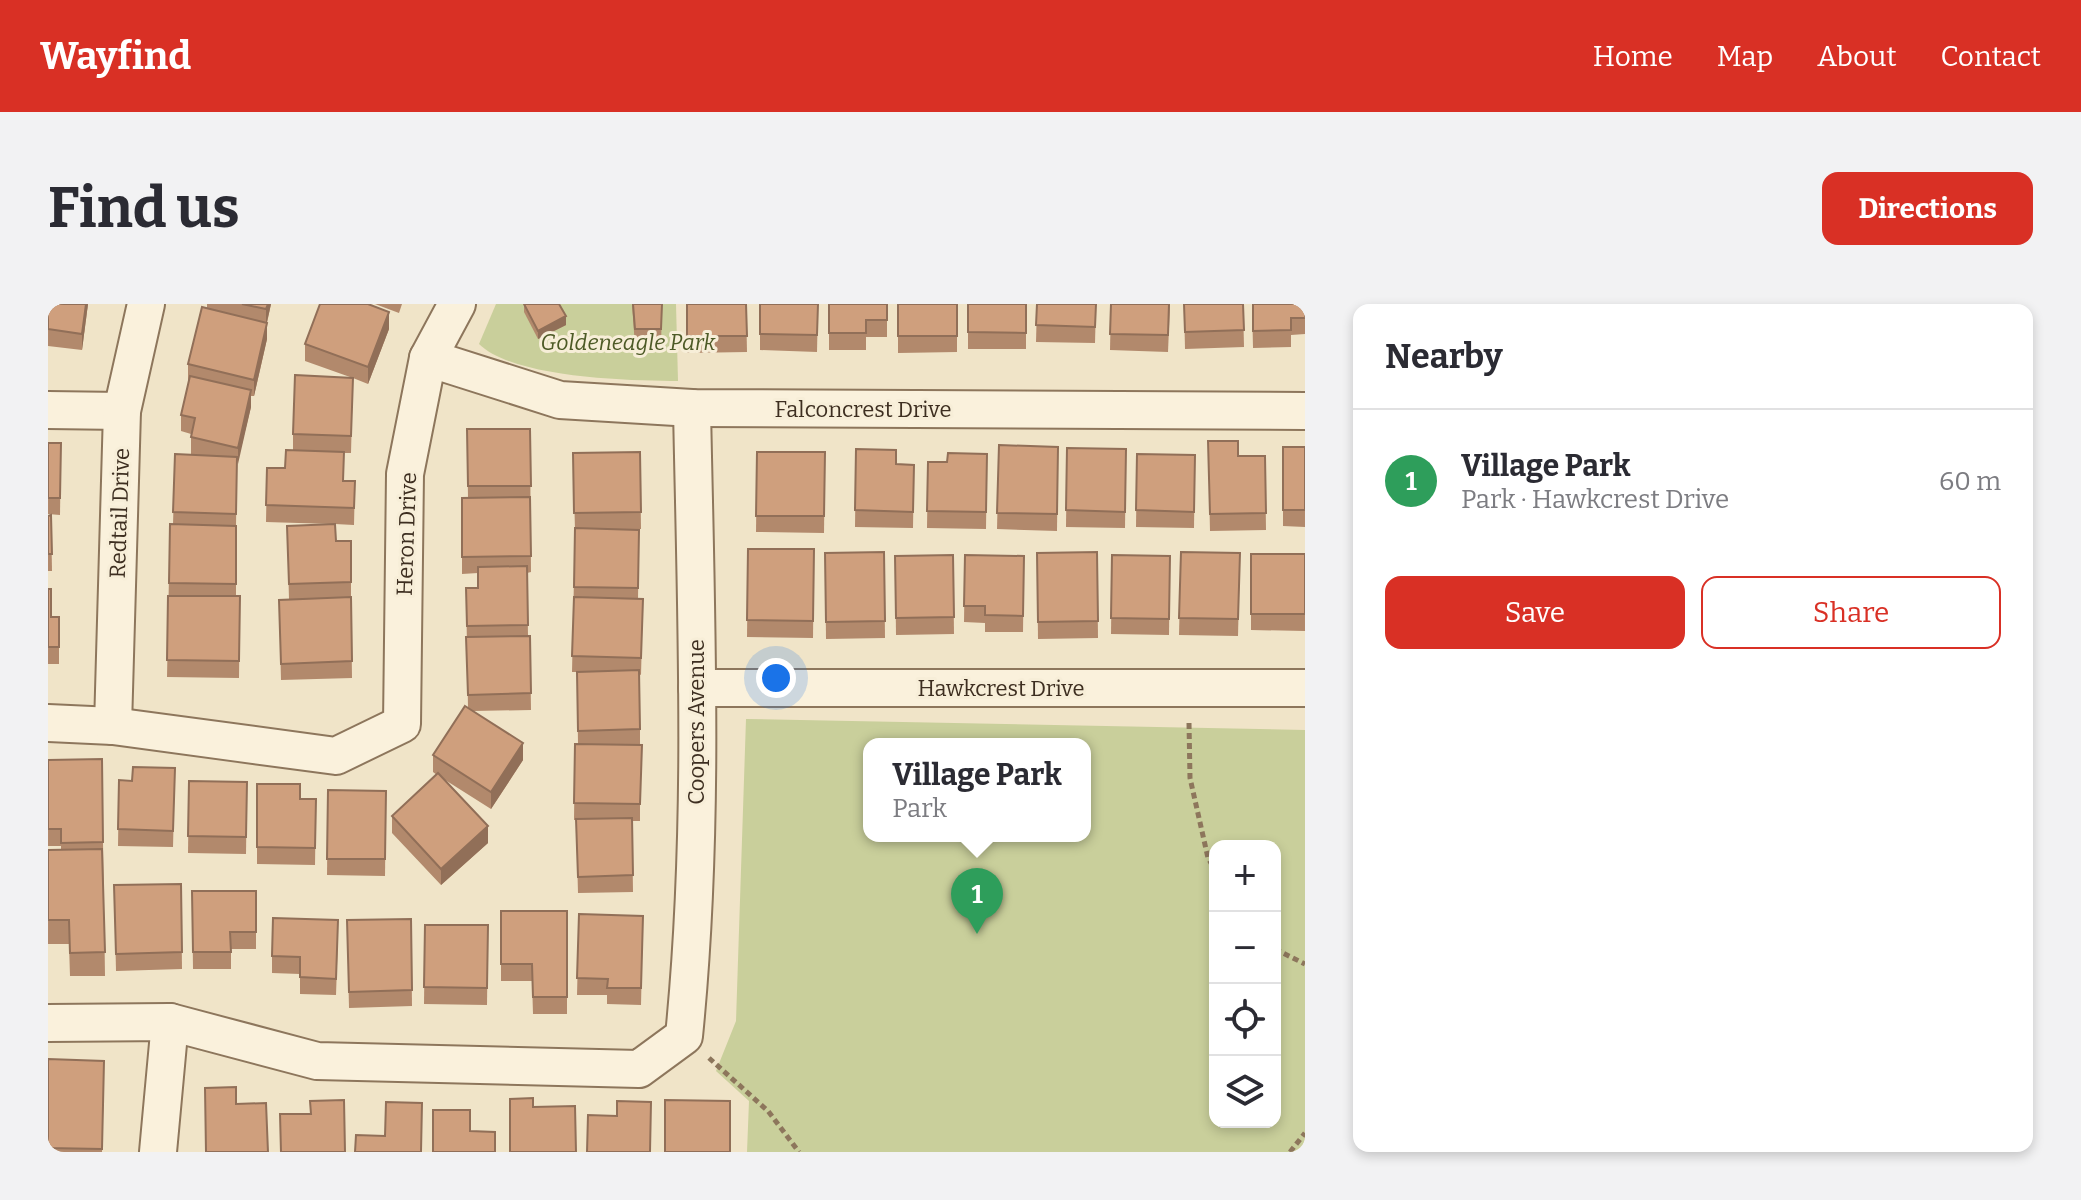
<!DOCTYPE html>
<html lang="en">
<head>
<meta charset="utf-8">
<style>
	body { margin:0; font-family:Bitter,serif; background:#f2f2f3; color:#2b2b33 }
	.controls { position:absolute; right:24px; bottom:24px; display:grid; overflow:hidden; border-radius:16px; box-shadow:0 4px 12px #0003 }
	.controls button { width:72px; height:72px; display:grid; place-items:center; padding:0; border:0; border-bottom:2px solid #e1e1e2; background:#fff; color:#2b2b33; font:40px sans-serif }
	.you { position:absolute; left:728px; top:374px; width:28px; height:28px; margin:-20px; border:6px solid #fff; border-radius:50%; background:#1a73e8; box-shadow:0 0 0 12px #1a73e833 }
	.badge { display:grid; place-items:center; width:52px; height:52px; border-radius:50%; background:#d93025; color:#fff; font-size:26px; font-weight:700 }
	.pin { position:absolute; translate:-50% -66px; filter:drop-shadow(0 2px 4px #0008) }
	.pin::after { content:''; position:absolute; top:42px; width:28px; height:24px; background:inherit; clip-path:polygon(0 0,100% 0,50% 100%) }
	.popup { position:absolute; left:815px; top:434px; width:228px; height:104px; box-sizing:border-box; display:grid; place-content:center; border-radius:16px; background:#fff; filter:drop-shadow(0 2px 6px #0005); font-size:26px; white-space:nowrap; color:#7c7c81 }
	.popup b { font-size:30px; color:#2b2b33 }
	.popup::after { content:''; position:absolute; left:50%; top:100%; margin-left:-16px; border:16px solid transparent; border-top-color:#fff }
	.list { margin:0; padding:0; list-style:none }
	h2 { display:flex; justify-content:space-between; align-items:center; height:104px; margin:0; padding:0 32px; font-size:34px }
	h2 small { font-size:26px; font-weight:400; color:#7c7c81 }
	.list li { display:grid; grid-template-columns:52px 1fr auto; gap:24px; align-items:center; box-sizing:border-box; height:144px; padding:0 32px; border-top:2px solid #e1e1e2 }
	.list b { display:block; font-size:30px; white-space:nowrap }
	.list p { margin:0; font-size:26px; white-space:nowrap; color:#7c7c81 }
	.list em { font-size:26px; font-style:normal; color:#7c7c81 }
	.actions { display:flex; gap:16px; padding:24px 32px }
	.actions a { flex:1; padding:18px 0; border:2px solid #d93025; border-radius:16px; text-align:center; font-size:28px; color:#d93025 }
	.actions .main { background:#d93025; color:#fff }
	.icon { flex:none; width:44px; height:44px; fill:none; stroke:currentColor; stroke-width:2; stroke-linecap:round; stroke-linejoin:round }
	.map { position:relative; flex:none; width:1257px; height:848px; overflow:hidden; border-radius:16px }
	header { display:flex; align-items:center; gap:48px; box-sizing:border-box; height:112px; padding:0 40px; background:#d93025; color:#fff }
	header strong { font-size:38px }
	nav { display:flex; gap:44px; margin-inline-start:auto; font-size:28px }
	.intro { display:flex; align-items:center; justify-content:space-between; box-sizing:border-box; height:192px; padding:0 48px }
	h1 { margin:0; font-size:56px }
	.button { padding:20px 36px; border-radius:16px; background:#d93025; color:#fff; font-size:28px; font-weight:700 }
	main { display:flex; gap:48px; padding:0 48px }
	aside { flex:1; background:#fff; border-radius:16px; box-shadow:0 4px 12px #0003 }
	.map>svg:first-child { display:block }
	.park { fill:#c9cf9b; fill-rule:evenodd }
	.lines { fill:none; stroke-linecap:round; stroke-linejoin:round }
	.minor-casing { stroke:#8d765c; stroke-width:40 }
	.path { stroke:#8d765c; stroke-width:5; stroke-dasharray:6 4; stroke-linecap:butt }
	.minor { stroke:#faf1dc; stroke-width:36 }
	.wall { fill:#b2896c }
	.shaded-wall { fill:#916f58 }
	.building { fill:#cf9f7d; stroke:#916f58; stroke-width:2 }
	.labels { text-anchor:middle; stroke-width:6; stroke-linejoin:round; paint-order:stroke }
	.park-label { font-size:22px; font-style:italic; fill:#4d5a26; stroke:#f7eed8 }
	.street-label { font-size:22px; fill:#3d2e20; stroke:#f7eed8 }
</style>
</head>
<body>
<header>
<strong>Wayfind</strong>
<nav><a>Home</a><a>Map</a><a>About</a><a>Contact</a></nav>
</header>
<div class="intro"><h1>Find us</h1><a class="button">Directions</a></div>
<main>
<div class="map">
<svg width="1257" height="848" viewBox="0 0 1257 848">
	<rect width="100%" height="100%" fill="#f0e4c8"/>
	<g class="park">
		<path d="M448 0H628L630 77C582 77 465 74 431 40Z"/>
		<path d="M698 415 1257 426V848H699L701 797 668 767 688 717ZM821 440H1037V532H821ZM1167 542H1227V818H1167Z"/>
	</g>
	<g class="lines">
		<g class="minor-casing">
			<g id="minor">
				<polyline points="380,54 512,96 644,104 1257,107"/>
				<polyline points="0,106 74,107"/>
				<polyline points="649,384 1257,384"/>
				<polyline points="0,419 65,422 288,452 354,420 357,170 380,54 409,0"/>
				<polyline points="65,422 74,107 98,0"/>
				<path d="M0 719 122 718 269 757 591 765 636 732C657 523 648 313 644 104"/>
				<polyline points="110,848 122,718"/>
			</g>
		</g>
		<g class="path">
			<polyline points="1141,419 1142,474 1160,554 1167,566"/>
			<polyline points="1227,645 1257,660"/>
			<polyline points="661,754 720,807 751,848"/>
			<polyline points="1242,848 1257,829"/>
		</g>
		<use href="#minor" class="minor"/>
	</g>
	<g class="wall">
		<polygon points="0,0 40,0 34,46 0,42"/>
		<polygon points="159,0 223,0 219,19 219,35 206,92 203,92 203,103 189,160 188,222 188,292 192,292 191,374 119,373 122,220 125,221 127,150 151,151 143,150 143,130 133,127 133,111 141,77 140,77 140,60 159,4"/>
		<polygon points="327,0 354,0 351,9"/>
		<polygon points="476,0 518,21 490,35 476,8"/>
		<polygon points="584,0 614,0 613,42 587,42"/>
		<polygon points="639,0 698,0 699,48 639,49"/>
		<polygon points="712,0 770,0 769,48 712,46"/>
		<polygon points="781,0 839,0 839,33 818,33 818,46 781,46"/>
		<polygon points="850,0 909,0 909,48 850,49"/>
		<rect x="920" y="0" width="58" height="45"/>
		<polygon points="989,0 1048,0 1047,39 988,38"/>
		<polygon points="1063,0 1122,0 1120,48 1062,46"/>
		<polygon points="1136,0 1195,0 1196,43 1137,45"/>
		<polygon points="1204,0 1257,0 1257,30 1243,31 1243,43 1205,44"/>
		<polygon points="341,25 320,80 305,74 303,149 296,149 295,177 307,177 306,221 287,220 288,237 303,278 303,295 304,374 233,376 231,296 241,295 239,222 283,220 218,218 219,164 237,164 245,146 245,130 302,73 257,57 257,40"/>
		<polygon points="419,125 482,125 483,268 479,269 480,332 482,332 483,406 425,407 475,456 443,505 394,474 440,539 393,581 344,529 344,512 389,471 385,468 385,451 420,404 418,284 430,284 430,269 414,270 414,194 420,194"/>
		<polygon points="1160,137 1190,152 1217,152 1218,226 1162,227"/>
		<polygon points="0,139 13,139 12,211 0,210"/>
		<polygon points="951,141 1010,143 1009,227 949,225"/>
		<polygon points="1235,143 1257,143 1257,223 1235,222"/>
		<polygon points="1019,144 1078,145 1077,224 1018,223"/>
		<polygon points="808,145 848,160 866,161 865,224 807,223"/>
		<polygon points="592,148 593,225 570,225 591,226 590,295 595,295 593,371 591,370 592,425 592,517 584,517 585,588 530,589 528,516 526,516 527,440 530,440 529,368 524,368 527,226 525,149"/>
		<polygon points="709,148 777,148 776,229 708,228"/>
		<polygon points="939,150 938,225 879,224 880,158 899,158"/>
		<polygon points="1089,150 1147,151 1146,224 1088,223"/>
		<polygon points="3,211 4,267 0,267 0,212"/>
		<polygon points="700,245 766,245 765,334 699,333"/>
		<polygon points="836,248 837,334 778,335 777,249"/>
		<polygon points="1049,248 1050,334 990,335 989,249"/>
		<polygon points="1133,248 1192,249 1190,332 1131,331"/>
		<polygon points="1203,250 1257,250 1257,327 1203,326"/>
		<polygon points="905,251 906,330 848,331 847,252"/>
		<polygon points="917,251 976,252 975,328 937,328 937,319 916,318"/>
		<polygon points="1064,251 1122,252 1121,331 1063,330"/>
		<polygon points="0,285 3,313 11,313 11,360 0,360"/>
		<polygon points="0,456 55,538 57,672 22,672 21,640 0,640 0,546 13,546 13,542 0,542"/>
		<polygon points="127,464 125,543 70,542 71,476 84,477"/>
		<polygon points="141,477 199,478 198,550 140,549"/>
		<polygon points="209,480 252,495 268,495 267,561 209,560"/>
		<polygon points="280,486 338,487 337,572 279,571"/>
		<polygon points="133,580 134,665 68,667 66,581"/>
		<polygon points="144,587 208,587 208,645 183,645 183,665 145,665"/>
		<polygon points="453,607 519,607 519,710 485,710 484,677 453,677"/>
		<polygon points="531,610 595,612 593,701 559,700 559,691 529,691"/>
		<polygon points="363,615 364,702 301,704 299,616"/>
		<polygon points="377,621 440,621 439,701 376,700"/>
		<polygon points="290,632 288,691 252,690 252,670 224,669 224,652"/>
		<polygon points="0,755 56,780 54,848 0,848"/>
	</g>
	<g class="shaded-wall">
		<polygon points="38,0 40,0 34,46 34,30"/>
		<polygon points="220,0 223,0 218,22 218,5"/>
		<polygon points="341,8 341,25 320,80 320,63"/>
		<polygon points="518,12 518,21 490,35 490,27"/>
		<polygon points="219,19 219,35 206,92 206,76"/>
		<polygon points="203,86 203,103 190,160 190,144"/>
		<polygon points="475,439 475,456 443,505 443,488"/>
		<polygon points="440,522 440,539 393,581 393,565"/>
	</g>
	<g class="building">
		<polygon points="0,0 38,0 34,30 0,25"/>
		<polygon points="194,0 220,0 218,5"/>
		<polygon points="272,0 320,0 341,8 320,63 257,40"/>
		<polygon points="476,0 511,0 518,12 490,27"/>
		<polygon points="585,0 614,0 613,25 587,25"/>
		<polygon points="639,0 698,0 699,32 639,32"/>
		<polygon points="712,0 770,0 769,31 712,30"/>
		<polygon points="781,0 839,0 839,16 818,16 818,29 781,29"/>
		<rect x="850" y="0" width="59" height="32"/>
		<polygon points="920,0 978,0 978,29 920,28"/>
		<polygon points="989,0 1048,0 1047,23 988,21"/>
		<polygon points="1063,0 1121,0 1120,31 1062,30"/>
		<polygon points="1136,0 1195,0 1196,26 1137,28"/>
		<polygon points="1205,0 1257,0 1257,14 1243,14 1243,26 1205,27"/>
		<polygon points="154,3 219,19 206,76 140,60"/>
		<polygon points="247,71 305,74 303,132 245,130"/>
		<polygon points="142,72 203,86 190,144 143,133 147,114 133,111"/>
		<polygon points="419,125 482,125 483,182 420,182"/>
		<polygon points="1160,137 1190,137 1190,152 1217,152 1218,209 1162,210"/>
		<polygon points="0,139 13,139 12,194 0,194"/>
		<polygon points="951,141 1010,143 1009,210 949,209"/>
		<rect x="1235" y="143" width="22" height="63"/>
		<polygon points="1019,144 1078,145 1077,208 1018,206"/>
		<polygon points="808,145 848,146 848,160 866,161 865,208 807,206"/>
		<polygon points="238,146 296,148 295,177 307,177 306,204 218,201 219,164 237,164"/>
		<polygon points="592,148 593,208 526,209 525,149"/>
		<polygon points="709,148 777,148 776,212 708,212"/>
		<polygon points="900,149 939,150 938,208 879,207 880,158 899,158"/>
		<polygon points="127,150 189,153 188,210 125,208"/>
		<polygon points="1089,150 1147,151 1146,208 1088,206"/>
		<polygon points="482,193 483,252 414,253 414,194"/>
		<polygon points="3,211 4,250 0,250 0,212"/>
		<polygon points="122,220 188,222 188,280 121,279"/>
		<polygon points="287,220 288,237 303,237 303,278 241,280 239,222"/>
		<polygon points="527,224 591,226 590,284 526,283"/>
		<polygon points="700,245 766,245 765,317 699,316"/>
		<polygon points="836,248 837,317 778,318 777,249"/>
		<polygon points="1049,248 1050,317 990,318 989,249"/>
		<polygon points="1133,248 1192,249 1190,315 1131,314"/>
		<rect x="1203" y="250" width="54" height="60"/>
		<polygon points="905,251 906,313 848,314 847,252"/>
		<polygon points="917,251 976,252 975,312 937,311 937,302 916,302"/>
		<polygon points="1064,251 1122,252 1121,315 1063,314"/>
		<polygon points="479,262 480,321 419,322 418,284 430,284 430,263"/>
		<polygon points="0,285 3,285 3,313 11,313 11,343 0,343"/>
		<polygon points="120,292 192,292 191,357 119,356"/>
		<polygon points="303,293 304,357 233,360 231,296"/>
		<polygon points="526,293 595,295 593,354 524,352"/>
		<polygon points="482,332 483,389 420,391 418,333"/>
		<polygon points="591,366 592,425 530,427 529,368"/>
		<polygon points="417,402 475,439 443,488 385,451"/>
		<polygon points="527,440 594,441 592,500 526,499"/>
		<polygon points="54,455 55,538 13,539 13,525 0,525 0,456"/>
		<polygon points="85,463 127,464 125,527 70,525 71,476 84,477"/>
		<polygon points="390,469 440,522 393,565 344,512"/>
		<polygon points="141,477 199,478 198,533 140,532"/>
		<polygon points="209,480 252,480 252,495 268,495 267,544 209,543"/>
		<polygon points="280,486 338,487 337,555 279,555"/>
		<polygon points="584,514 585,571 530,573 528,515"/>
		<polygon points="54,545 57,648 22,649 21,616 0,616 0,546"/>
		<polygon points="133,580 134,648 68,650 66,581"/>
		<polygon points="144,587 208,587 208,628 182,628 183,648 145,648"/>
		<polygon points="453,607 519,607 519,693 485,693 484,660 453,660"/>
		<polygon points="531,610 595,612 593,684 559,684 560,675 529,674"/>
		<polygon points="225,614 290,616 288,675 252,673 252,653 224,652"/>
		<polygon points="363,615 364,686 301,688 299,616"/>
		<polygon points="377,621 440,621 439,684 376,683"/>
		<polygon points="0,755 56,757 54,845 0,844"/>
		<polygon points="188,783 188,800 218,799 220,848 158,848 157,784"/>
		<polygon points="485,794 485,803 527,802 528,848 462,848 462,795"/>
		<polygon points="296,796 297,848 233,848 232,810 263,810 262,797"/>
		<polygon points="617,796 682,797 682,848 617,848"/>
		<polygon points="569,797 603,798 602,848 539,848 540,811 569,812"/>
		<polygon points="338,798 374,799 373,848 307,848 308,831 337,832"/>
		<polygon points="385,806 422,806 422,827 447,828 447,848 385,848"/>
	</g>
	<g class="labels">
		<g class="park-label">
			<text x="580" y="46">Goldeneagle Park</text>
		</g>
		<g class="street-label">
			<text x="815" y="113">Falconcrest Drive</text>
			<text transform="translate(71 209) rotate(-88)" y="8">Redtail Drive</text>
			<text transform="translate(358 230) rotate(-88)" y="8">Heron Drive</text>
			<text x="953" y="392">Hawkcrest Drive</text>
			<text transform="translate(648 418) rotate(-90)" y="8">Coopers Avenue</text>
		</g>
	</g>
</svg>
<div class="controls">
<button>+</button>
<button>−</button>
<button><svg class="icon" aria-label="locate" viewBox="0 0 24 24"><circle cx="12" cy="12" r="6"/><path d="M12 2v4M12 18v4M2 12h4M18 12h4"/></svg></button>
<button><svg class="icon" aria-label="layers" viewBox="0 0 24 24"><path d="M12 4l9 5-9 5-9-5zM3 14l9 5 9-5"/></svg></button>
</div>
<div class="you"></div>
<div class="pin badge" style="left:929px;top:630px;background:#2e9e5b">1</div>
<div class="popup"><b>Village Park</b>Park</div>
</div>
<aside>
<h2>Nearby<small></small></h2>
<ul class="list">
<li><span class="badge" style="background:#2e9e5b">1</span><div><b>Village Park</b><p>Park · Hawkcrest Drive</p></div><em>60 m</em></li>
</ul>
<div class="actions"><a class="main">Save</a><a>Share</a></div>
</aside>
</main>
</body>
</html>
